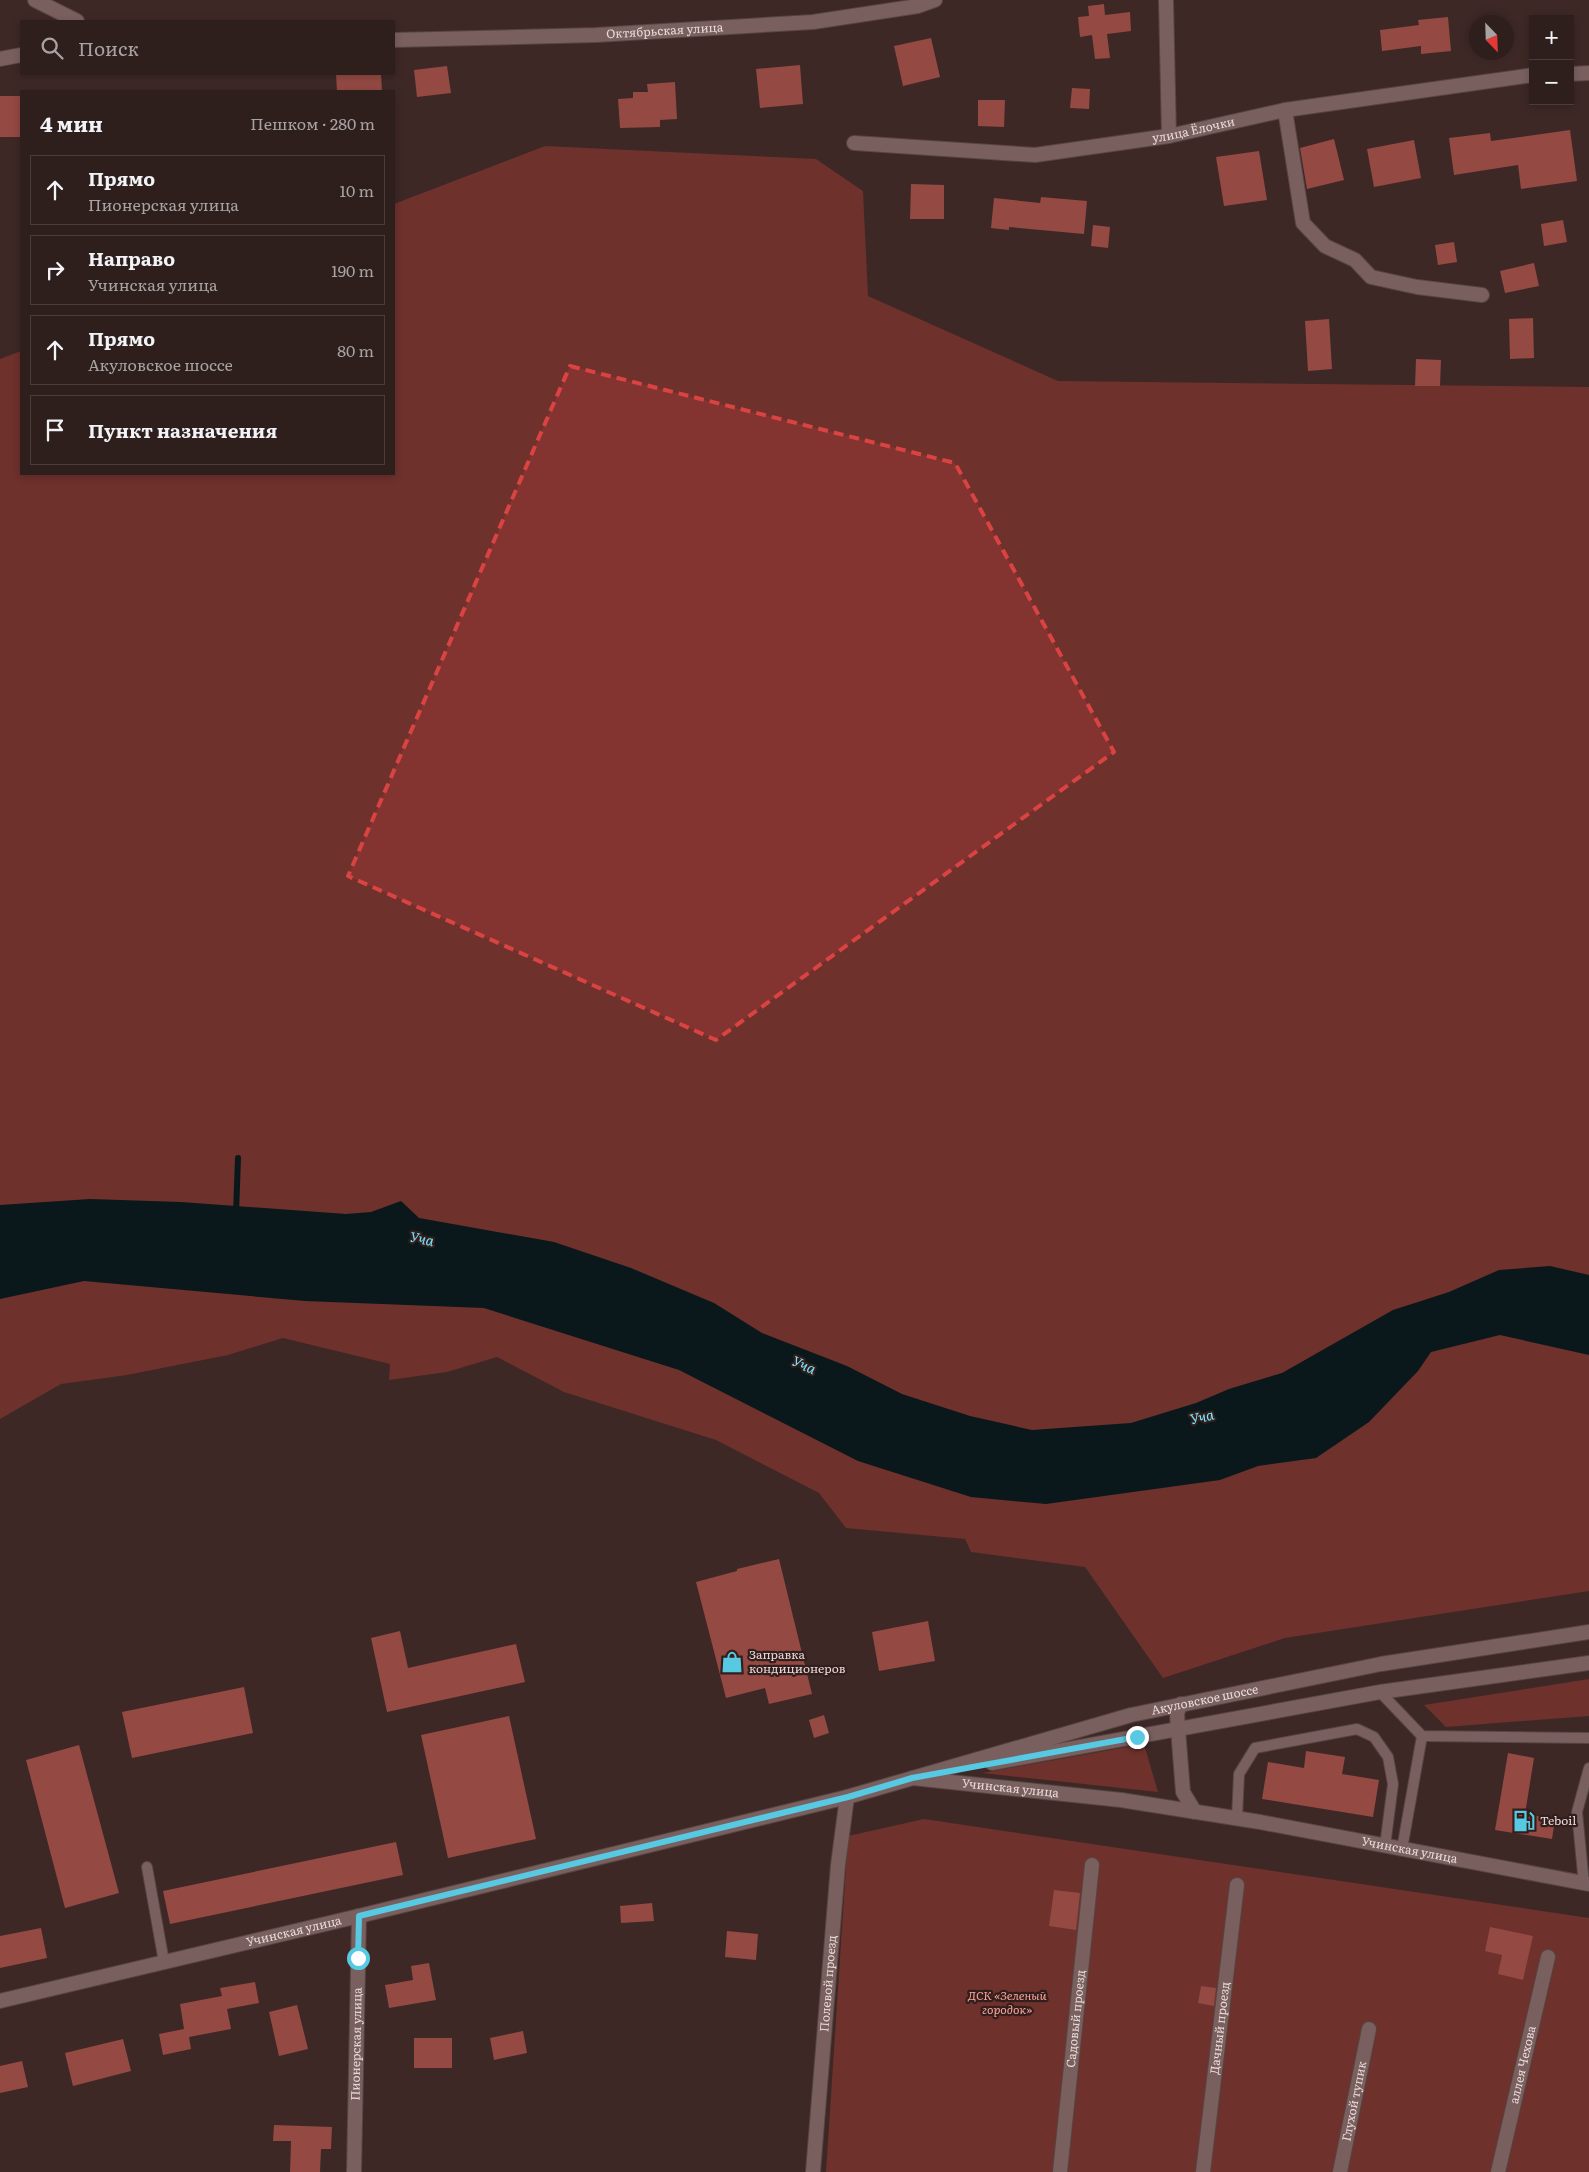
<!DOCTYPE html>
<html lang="ru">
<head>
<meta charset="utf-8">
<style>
	body { margin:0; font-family:Literata,serif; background:#3a2b29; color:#f1f3f6 }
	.controls { position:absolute; right:15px; top:15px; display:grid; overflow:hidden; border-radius:0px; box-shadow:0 2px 8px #0003 }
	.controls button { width:45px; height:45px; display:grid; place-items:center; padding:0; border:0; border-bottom:1px solid #493c3b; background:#2e1e1c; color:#f1f3f6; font:25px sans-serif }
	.compass { position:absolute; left:1469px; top:15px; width:45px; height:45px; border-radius:50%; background:#2e1e1c; box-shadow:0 2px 8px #0003; rotate:157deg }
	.stop { position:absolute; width:15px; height:15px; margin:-11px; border:4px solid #57c9e3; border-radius:50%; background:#fff }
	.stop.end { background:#57c9e3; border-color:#fff; box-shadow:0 1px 5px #0008 }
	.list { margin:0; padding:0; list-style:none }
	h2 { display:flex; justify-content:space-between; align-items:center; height:65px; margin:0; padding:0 20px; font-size:21px }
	h2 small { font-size:16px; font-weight:400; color:#a7a2a3 }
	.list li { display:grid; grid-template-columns:32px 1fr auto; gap:15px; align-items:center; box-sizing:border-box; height:70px; margin:0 10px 10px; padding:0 10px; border:1px solid #493c3b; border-radius:0px }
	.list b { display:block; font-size:19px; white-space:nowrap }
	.list p { margin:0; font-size:16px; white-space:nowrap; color:#a7a2a3 }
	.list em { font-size:16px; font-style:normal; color:#a7a2a3 }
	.icon { flex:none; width:28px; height:28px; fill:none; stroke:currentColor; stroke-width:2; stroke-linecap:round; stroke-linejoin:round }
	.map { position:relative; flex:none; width:1589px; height:2172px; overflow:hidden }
	.search { position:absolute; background:#2e1e1c; box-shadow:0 2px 8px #0003; left:20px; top:20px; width:375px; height:55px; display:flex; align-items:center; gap:12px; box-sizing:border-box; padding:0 18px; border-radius:0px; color:#a7a2a3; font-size:19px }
	.panel { position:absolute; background:#2e1e1c; box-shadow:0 2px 8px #0003; left:20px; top:90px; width:375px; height:385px; border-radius:0px }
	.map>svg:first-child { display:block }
	.green { fill:#6e312c }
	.water { fill:#0a181b }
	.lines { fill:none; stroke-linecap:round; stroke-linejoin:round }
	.stream { stroke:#0a181b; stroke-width:6 }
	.building { fill:#944943 }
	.service-casing { stroke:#564543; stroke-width:12 }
	.minor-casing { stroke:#564543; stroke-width:16 }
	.tertiary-casing { stroke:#564543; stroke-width:16 }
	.secondary-casing { stroke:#564543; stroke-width:16 }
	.service { stroke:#79605e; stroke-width:10 }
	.minor { stroke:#79605e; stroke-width:14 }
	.tertiary { stroke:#79605e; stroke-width:14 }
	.secondary { stroke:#79605e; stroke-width:14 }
	.route { stroke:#57c9e3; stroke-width:6 }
	.marked { fill:#d94342; fill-opacity:0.2; stroke:#d94342; stroke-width:4; stroke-dasharray:10 6; stroke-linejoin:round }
	.labels { text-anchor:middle; stroke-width:4.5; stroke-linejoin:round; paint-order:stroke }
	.street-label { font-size:12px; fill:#e9dad8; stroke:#321e1c }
	.poi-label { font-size:12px; fill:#e9dad8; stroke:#321e1c; text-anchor:start }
	.park-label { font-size:12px; font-style:italic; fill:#fca59b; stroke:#321e1c }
	.water-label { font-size:14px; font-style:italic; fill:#79e5ff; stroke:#321e1c }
</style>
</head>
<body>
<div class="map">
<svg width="1589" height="2172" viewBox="0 0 1589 2172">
	<rect width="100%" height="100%" fill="#3d2826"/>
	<g class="green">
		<polygon points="545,146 816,159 863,191 868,296 1058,381 1589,387 1589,1591 1285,1638 1163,1678 1085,1567 971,1552 965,1539 846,1528 819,1493 716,1440 564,1392 497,1357 447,1372 389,1380 390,1364 283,1338 228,1355 127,1375 61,1384 0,1419 0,359 21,351 21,474 394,474 394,204"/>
		<polygon points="1589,1679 1589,1716 1446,1727 1424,1705"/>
		<polygon points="1144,1744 1158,1792 982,1773"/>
		<polygon points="924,1819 1589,1918 1589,2172 826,2172 848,1836"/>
	</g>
	<polygon class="water" points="90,1199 181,1202 346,1214 371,1212 401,1201 419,1218 554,1242 631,1268 714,1303 762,1333 847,1366 902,1394 970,1416 1032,1430 1131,1423 1196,1403 1229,1389 1282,1373 1393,1310 1449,1292 1499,1270 1550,1266 1589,1275 1589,1355 1500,1335 1431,1352 1418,1371 1369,1422 1316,1458 1258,1466 1220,1480 1046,1504 971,1497 858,1461 679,1370 484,1308 305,1301 84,1281 0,1299 0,1205"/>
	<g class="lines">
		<polyline class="stream" points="236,1214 238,1158"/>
	</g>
	<g class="building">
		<polygon points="1104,4 1105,15 1130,12 1131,31 1107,34 1110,58 1095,59 1092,35 1080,37 1078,17 1089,16 1088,6"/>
		<polygon points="1448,17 1451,51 1421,54 1421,46 1382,51 1380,30 1419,25 1418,20"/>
		<polygon points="931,38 940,77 903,86 894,46"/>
		<polygon points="800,65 803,104 760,108 756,69"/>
		<polygon points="447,66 451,93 417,97 414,70"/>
		<polygon points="336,74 381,74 382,91 337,91"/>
		<polygon points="675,82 677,119 660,120 660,127 620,128 618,99 633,98 633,92 648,92 647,84"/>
		<polygon points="1072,88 1090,89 1089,109 1070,108"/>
		<rect x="0" y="96" width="21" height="41"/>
		<polygon points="978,100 1005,100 1004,127 978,126"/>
		<polygon points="1570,130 1577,181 1521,189 1518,165 1454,175 1449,138 1490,133 1491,141"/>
		<polygon points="1334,139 1344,180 1307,189 1300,148"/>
		<polygon points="1414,140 1421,178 1374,187 1367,149"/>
		<polygon points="1259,151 1267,200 1224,206 1216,157"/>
		<polygon points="911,184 944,185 944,219 910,219"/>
		<polygon points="1041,197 1087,201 1084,234 1009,227 1009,230 991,228 994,198 1040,203"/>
		<polygon points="1563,220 1567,242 1544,246 1541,224"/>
		<polygon points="1093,225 1110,227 1108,248 1091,246"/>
		<polygon points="1454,242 1457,262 1438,265 1435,245"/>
		<polygon points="1534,263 1539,286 1505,293 1500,271"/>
		<polygon points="1533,318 1534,358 1510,359 1509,319"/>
		<polygon points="1329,319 1332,369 1308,371 1305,321"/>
		<polygon points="1416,359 1441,360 1440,386 1415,386"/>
		<polygon points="779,1559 812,1694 769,1704 765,1688 726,1698 696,1582 737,1571 737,1569"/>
		<polygon points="928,1621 935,1661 879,1671 872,1632"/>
		<polygon points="400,1631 408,1668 516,1644 525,1682 387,1712 371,1638"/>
		<polygon points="244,1687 253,1733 132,1758 122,1712"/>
		<polygon points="824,1715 829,1733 814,1738 809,1720"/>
		<polygon points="509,1716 536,1839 448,1858 421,1735"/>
		<polygon points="79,1745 119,1893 65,1908 26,1760"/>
		<polygon points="1306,1751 1345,1757 1342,1774 1379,1780 1373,1817 1262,1799 1268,1762 1304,1768"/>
		<polygon points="1508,1753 1534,1758 1525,1814 1555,1819 1552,1839 1495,1830"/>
		<polygon points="396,1842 403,1875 170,1924 163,1891"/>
		<polygon points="1054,1890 1080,1893 1076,1930 1049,1926"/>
		<polygon points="652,1903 654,1921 621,1923 620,1906"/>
		<polygon points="1490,1927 1533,1936 1523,1980 1498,1974 1502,1955 1485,1951"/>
		<polygon points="41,1928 47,1958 0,1968 0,1936"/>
		<polygon points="727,1931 758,1934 756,1960 725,1957"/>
		<polygon points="429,1963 436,2000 389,2008 385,1985 413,1980 411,1966"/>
		<polygon points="255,1982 259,2003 227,2009 231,2029 189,2037 191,2049 163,2055 159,2034 184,2029 180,2004 222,1996 220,1988"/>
		<polygon points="1201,1986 1216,1988 1214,2006 1198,2003"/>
		<polygon points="297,2005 308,2049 279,2056 269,2012"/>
		<polygon points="523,2031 527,2053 494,2060 490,2038"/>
		<rect x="414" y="2038" width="38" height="30"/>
		<polygon points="123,2039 131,2071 73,2086 65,2053"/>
		<polygon points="22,2061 28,2087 0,2093 0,2066"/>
		<polygon points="274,2125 332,2127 331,2149 321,2149 320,2172 290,2172 291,2141 273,2141"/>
	</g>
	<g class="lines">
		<g class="service-casing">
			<g id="service">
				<polyline points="1380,1692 1422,1736 1589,1738"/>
				<polyline points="1237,1818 1239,1774 1255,1748 1357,1729 1374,1737 1388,1757 1393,1784 1385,1846"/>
				<polyline points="1402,1849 1422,1736"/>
				<polyline points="147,1867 164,1962"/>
				<polyline points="1584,1884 1577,1812 1589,1768"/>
			</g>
		</g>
		<g class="minor-casing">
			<g id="minor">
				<polyline points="1166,0 1169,136"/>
				<polyline points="0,59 21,55"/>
				<polyline points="1570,74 1589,73"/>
				<polyline points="1285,110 1303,223 1325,246 1355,260 1371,277 1417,287 1482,295"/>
				<path id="s1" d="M854 143 1035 155 1169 136 1285 110 1533 75"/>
				<path id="s2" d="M354 2172 359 1916"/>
				<path id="s3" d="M813 2172 838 1865 847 1797"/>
				<path id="s4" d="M1060 2172 1092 1865"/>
				<path id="s5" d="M1203 2172 1237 1885"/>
				<path id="s6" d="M1340 2172 1369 2029"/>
				<path id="s7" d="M1498 2172 1548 1957"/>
			</g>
		</g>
		<g class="tertiary-casing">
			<g id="tertiary">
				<polyline points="35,0 77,21"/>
				<path id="s8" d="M394 40 596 35 813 22 918 6 935 0"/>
				<polyline points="1181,1704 1177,1713 1178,1729 1183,1792 1195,1812"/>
				<path id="s9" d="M913 1778 1121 1800 1260 1822 1589 1884"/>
			</g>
		</g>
		<g class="secondary-casing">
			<g id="secondary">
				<polyline points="992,1763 1380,1692 1589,1663"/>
				<path id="s10" d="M0 2001 359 1916 847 1797 1131 1715 1381 1664 1589 1632"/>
			</g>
		</g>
		<use href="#service" class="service"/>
		<use href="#minor" class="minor"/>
		<use href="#tertiary" class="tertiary"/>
		<use href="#secondary" class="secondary"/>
	</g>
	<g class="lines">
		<polyline class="route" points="358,1958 359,1916 848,1797 912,1778 1137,1737"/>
	</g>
	<path class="marked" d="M570 366 955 463 1114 752 716 1040 348 876Z"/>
	<defs>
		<g id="shop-bare" transform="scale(1.725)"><path d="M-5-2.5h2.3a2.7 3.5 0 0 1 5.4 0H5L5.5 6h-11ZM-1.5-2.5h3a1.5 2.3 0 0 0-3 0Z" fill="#57c9e3" stroke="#321e1c" stroke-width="2.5" paint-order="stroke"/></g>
		<g id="fuel-bare" transform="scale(1.725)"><path d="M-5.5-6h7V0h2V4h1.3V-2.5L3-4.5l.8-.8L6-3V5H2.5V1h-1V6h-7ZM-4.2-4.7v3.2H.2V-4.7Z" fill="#57c9e3" stroke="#321e1c" stroke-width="2.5" paint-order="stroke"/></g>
	</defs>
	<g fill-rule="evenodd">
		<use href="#shop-bare" x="732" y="1662"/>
		<use href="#fuel-bare" x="1524" y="1821"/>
	</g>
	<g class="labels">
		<g class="street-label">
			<text dy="4" stroke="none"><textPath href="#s8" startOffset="271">Октябрьская улица</textPath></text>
			<text dy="4" stroke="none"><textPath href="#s1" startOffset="342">улица Ёлочки</textPath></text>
			<text dy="4" stroke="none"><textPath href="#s10" startOffset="1242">Акуловское шоссе</textPath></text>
			<text dy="4" stroke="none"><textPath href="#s9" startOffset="98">Учинская улица</textPath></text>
			<text dy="4" stroke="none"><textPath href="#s9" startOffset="502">Учинская улица</textPath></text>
			<text dy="4" stroke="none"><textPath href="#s10" startOffset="302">Учинская улица</textPath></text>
			<text dy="4" stroke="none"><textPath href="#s3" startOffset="189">Полевой проезд</textPath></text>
			<text dy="4" stroke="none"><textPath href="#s4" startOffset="154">Садовый проезд</textPath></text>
			<text dy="4" stroke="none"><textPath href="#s5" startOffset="145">Дачный проезд</textPath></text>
			<text dy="4" stroke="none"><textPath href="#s2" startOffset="128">Пионерская улица</textPath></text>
			<text dy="4" stroke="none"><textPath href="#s7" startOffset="110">аллея Чехова</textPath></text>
			<text dy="4" stroke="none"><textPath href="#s6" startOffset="72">Глухой тупик</textPath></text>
		</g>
		<g class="poi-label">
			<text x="749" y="1659">Заправка<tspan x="749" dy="14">кондиционеров</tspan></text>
			<text x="1540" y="1825">Teboil</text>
		</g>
		<g class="park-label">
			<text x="1007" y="2000">ДСК «Зеленый<tspan x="1007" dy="14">городок»</tspan></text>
		</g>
		<g class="water-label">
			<text transform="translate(422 1239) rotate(11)" y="5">Уча</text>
			<text transform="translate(804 1365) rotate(24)" y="5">Уча</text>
			<text transform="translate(1202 1417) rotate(-13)" y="5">Уча</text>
		</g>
	</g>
</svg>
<div class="controls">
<button>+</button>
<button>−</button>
</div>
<svg class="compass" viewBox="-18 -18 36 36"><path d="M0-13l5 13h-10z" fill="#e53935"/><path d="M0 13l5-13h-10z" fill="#a7a2a3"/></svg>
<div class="stop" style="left:358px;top:1958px"></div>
<div class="stop end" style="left:1137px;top:1737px"></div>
<div class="search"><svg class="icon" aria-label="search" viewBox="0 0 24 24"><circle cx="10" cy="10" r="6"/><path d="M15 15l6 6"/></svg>Поиск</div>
<section class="panel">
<h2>4 мин<small>Пешком · 280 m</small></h2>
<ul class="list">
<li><svg class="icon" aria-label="ahead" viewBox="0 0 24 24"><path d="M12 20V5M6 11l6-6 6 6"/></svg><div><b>Прямо</b><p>Пионерская улица</p></div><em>10 m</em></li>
<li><svg class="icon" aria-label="right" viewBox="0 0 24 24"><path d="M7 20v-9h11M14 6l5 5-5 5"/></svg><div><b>Направо</b><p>Учинская улица</p></div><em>190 m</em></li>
<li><svg class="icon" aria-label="ahead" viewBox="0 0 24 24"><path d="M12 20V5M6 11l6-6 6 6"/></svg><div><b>Прямо</b><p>Акуловское шоссе</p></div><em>80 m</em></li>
<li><svg class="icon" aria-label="arrive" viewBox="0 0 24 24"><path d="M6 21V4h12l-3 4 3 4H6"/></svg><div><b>Пункт назначения</b></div></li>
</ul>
</section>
</div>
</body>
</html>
